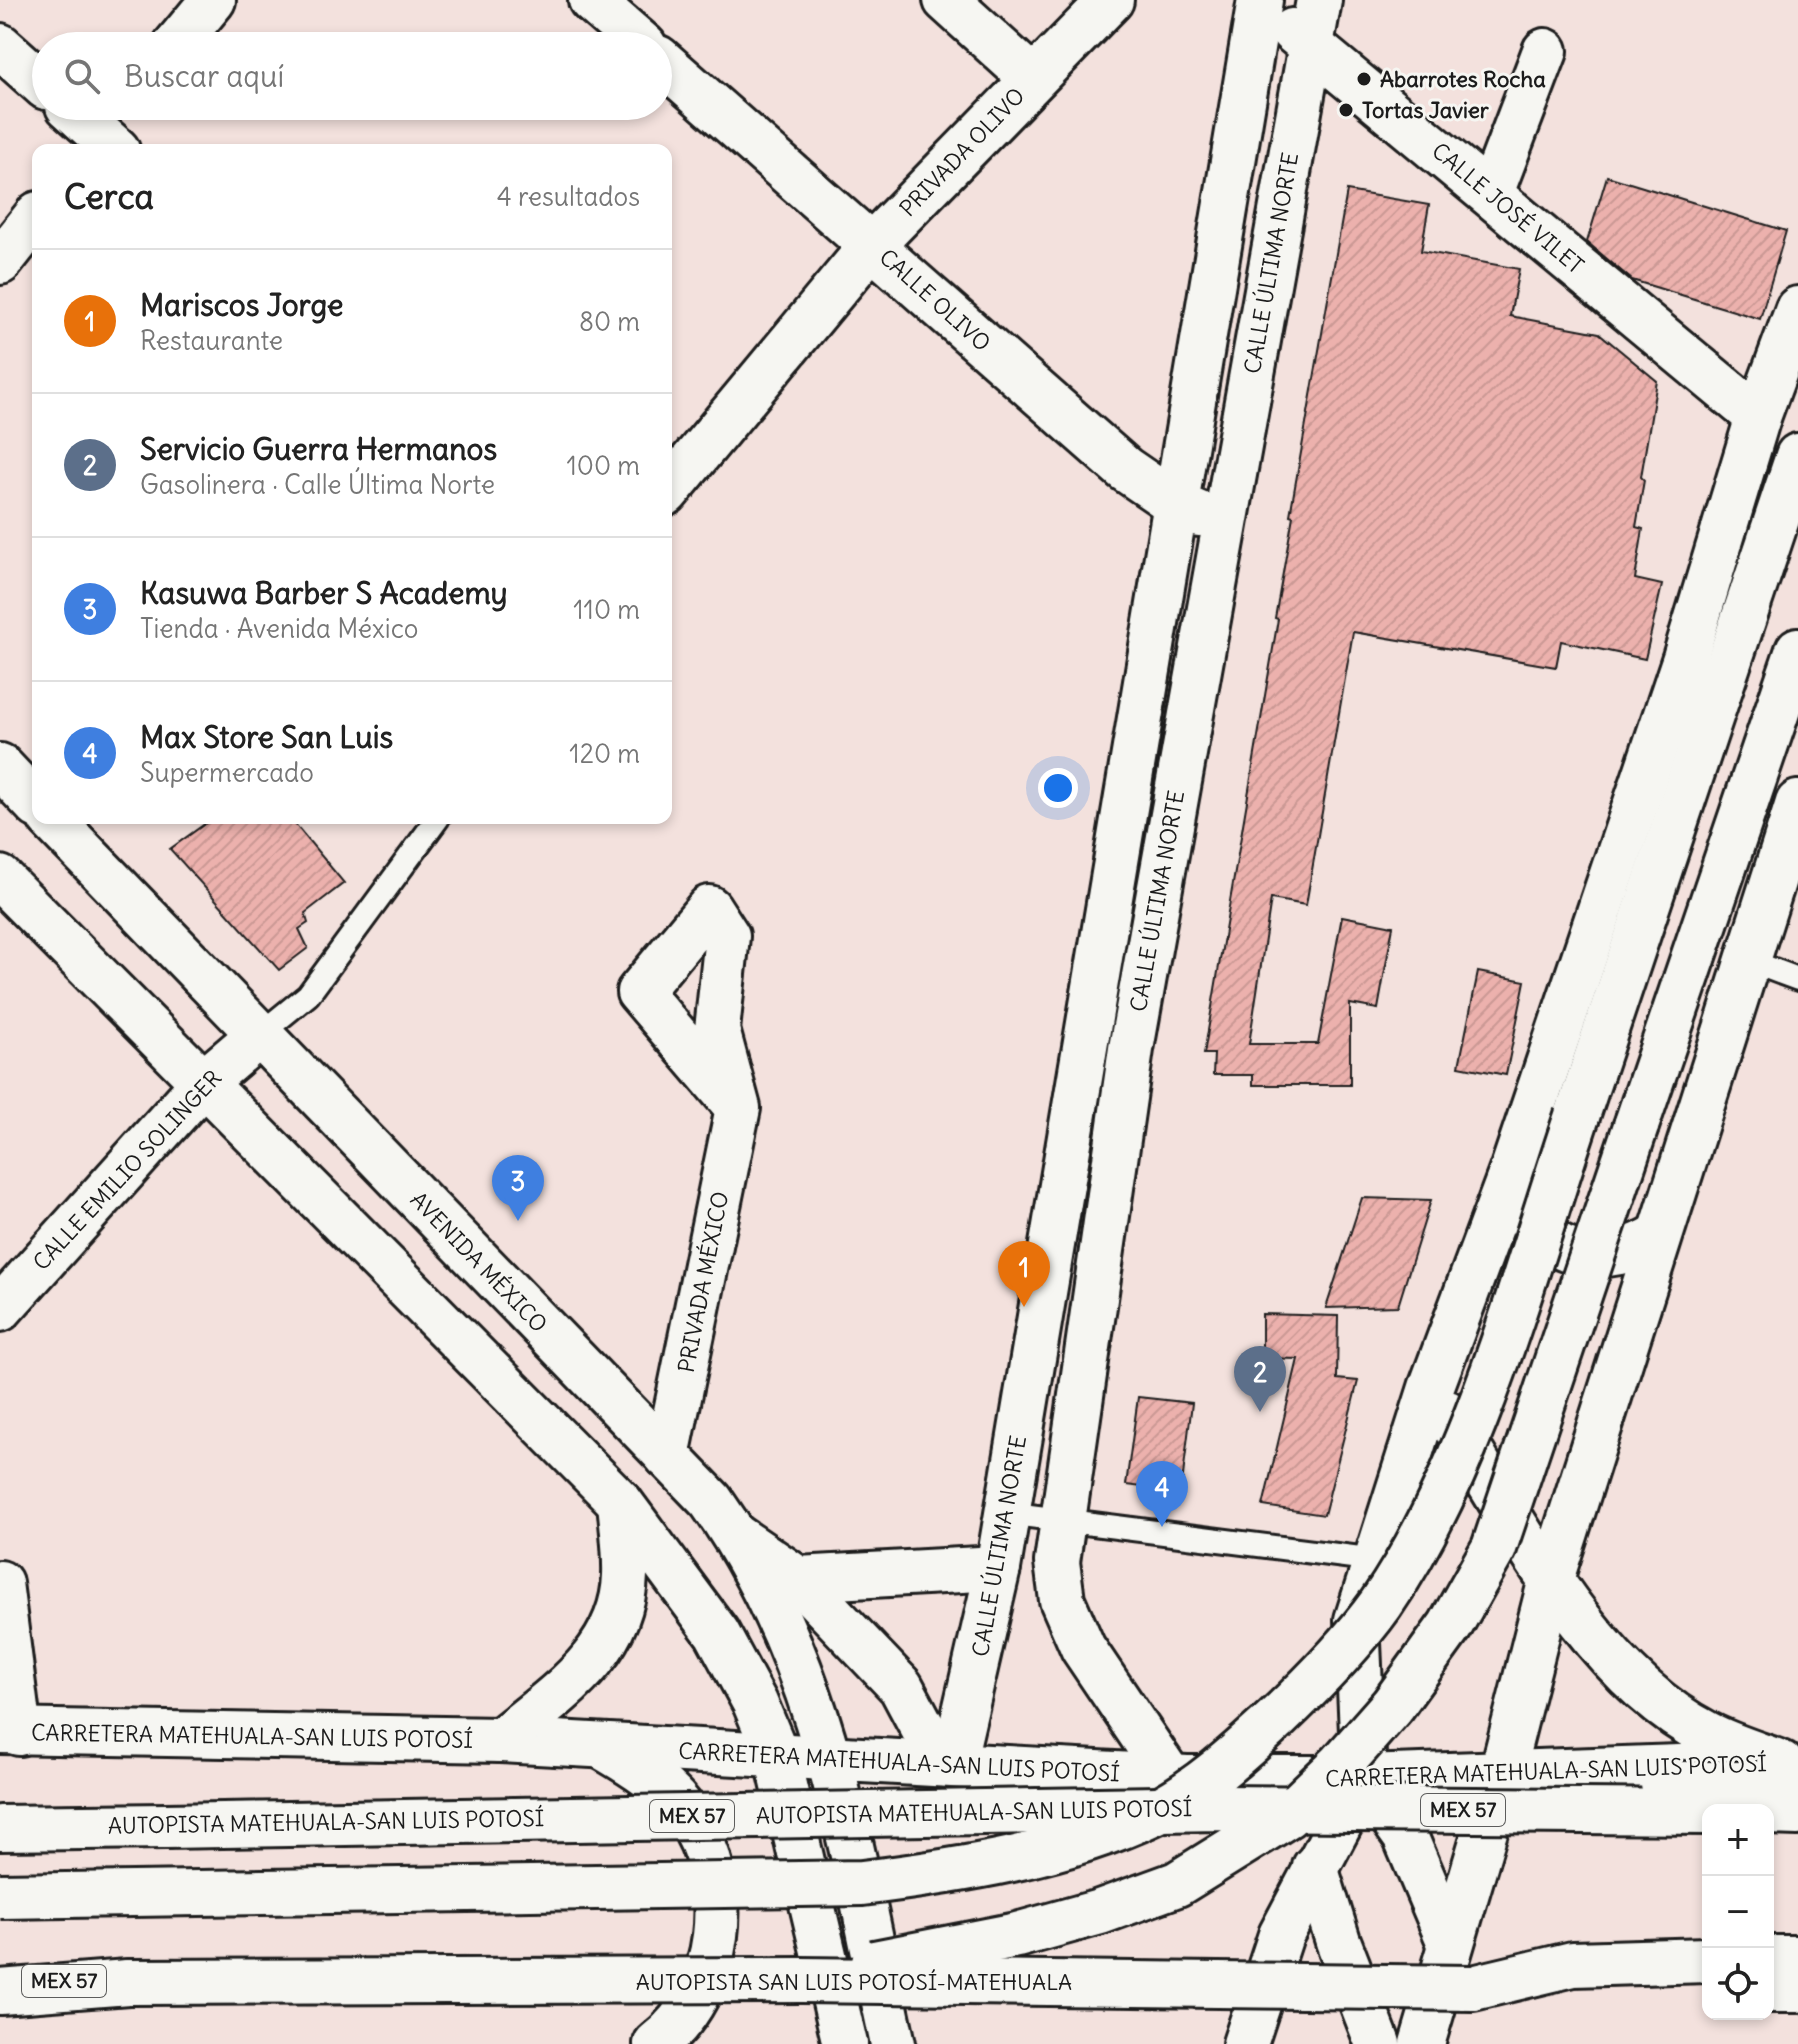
<!DOCTYPE html>
<html lang="es">
<head>
<meta charset="utf-8">
<style>
	body { margin:0; font-family:Delius,sans-serif; background:#f6f6f6; color:#222 }
	.controls { position:absolute; right:24px; bottom:24px; display:grid; overflow:hidden; border-radius:16px; box-shadow:0 4px 12px #0003 }
	.controls button { width:72px; height:72px; display:grid; place-items:center; padding:0; border:0; border-bottom:2px solid #e0e0e0; background:#fff; color:#222; font:40px sans-serif }
	.you { position:absolute; left:1058px; top:788px; width:28px; height:28px; margin:-20px; border:6px solid #fff; border-radius:50%; background:#1a73e8; box-shadow:0 0 0 12px #1a73e833 }
	.badge { display:grid; place-items:center; width:52px; height:52px; border-radius:50%; background:#0b8043; color:#fff; font-size:26px; font-weight:700 }
	.pin { position:absolute; translate:-50% -66px; filter:drop-shadow(0 2px 4px #0008) }
	.pin::after { content:''; position:absolute; top:42px; width:28px; height:24px; background:inherit; clip-path:polygon(0 0,100% 0,50% 100%) }
	.list { margin:0; padding:0; list-style:none }
	h2 { display:flex; justify-content:space-between; align-items:center; height:104px; margin:0; padding:0 32px; font-size:34px }
	h2 small { font-size:26px; font-weight:400; color:#767676 }
	.list li { display:grid; grid-template-columns:52px 1fr auto; gap:24px; align-items:center; box-sizing:border-box; height:144px; padding:0 32px; border-top:2px solid #e0e0e0 }
	.list b { display:block; font-size:30px; white-space:nowrap }
	.list p { margin:0; font-size:26px; white-space:nowrap; color:#767676 }
	.list em { font-size:26px; font-style:normal; color:#767676 }
	.icon { flex:none; width:44px; height:44px; fill:none; stroke:currentColor; stroke-width:2; stroke-linecap:round; stroke-linejoin:round }
	.map { position:relative; flex:none; width:1798px; height:2044px; overflow:hidden }
	.search { position:absolute; background:#fff; box-shadow:0 4px 12px #0003; left:32px; top:32px; width:640px; height:88px; display:flex; align-items:center; gap:20px; box-sizing:border-box; padding:0 28px; border-radius:44px; color:#767676; font-size:30px }
	.panel { position:absolute; background:#fff; box-shadow:0 4px 12px #0003; left:32px; top:144px; width:640px; height:680px; border-radius:16px }
	.map>svg:first-child { display:block }
	.building { fill:url(#building-hatch); stroke:#1c1c1c; stroke-width:2 }
	.lines { fill:none; stroke-linecap:round; stroke-linejoin:round }
	.lane-casing { stroke:#1c1c1c; stroke-width:28 }
	.street-casing { stroke:#1c1c1c; stroke-width:50 }
	.secondary-casing { stroke:#1c1c1c; stroke-width:50 }
	.primary-casing { stroke:#1c1c1c; stroke-width:50 }
	.highway-casing { stroke:#1c1c1c; stroke-width:50 }
	.lane { stroke:#f6f6f2; stroke-width:22 }
	.street { stroke:#f6f6f2; stroke-width:44 }
	.secondary { stroke:#f6f6f2; stroke-width:44 }
	.primary { stroke:#f6f6f2; stroke-width:44 }
	.highway { stroke:#f6f6f2; stroke-width:44 }
	.highway-bridge-casing { stroke:#1c1c1c; stroke-width:50; stroke-linecap:butt }
	.highway-bridge { stroke:#f6f6f2; stroke-width:44 }
	.poi-dot { fill:#1c1c1c; stroke:#f6f6f2; stroke-width:3 }
	.labels { text-anchor:middle; stroke-width:6; stroke-linejoin:round; paint-order:stroke }
	.shield { fill:#f6f6f2; stroke:#5d5d5c; stroke-width:2 }
	.shield-label { font-size:20px; font-weight:bold; fill:#1c1c1c }
	.poi-label { font-size:22px; font-weight:bold; fill:#1c1c1c; stroke:#f6f6f2; text-anchor:start }
	.street-label { font-size:22px; fill:#1c1c1c; stroke:#f6f6f2 }
</style>
</head>
<body>
<div class="map">
<svg width="1798" height="2044" viewBox="0 0 1798 2044">
	<defs>
		<pattern id="building-hatch" width="6" height="6" patternUnits="userSpaceOnUse" patternTransform="scale(2)"><rect width="6" height="6" fill="#ecb1ad"/><path d="M-1 1l2-2M0 6l6-6M5 7l2-2" fill="none" stroke="#ca9894"/></pattern>
	</defs>
	<rect width="100%" height="100%" fill="#f3e1dd"/>
	<filter id="ink" filterUnits="userSpaceOnUse"><feTurbulence type="fractalNoise" baseFrequency=".0125" numOctaves="2"/><feDisplacementMap in="SourceGraphic" scale="16" xChannelSelector="R" yChannelSelector="G"/><feConvolveMatrix kernelMatrix="1 2 1 2 8 2 1 2 1" color-interpolation-filters="sRGB"/></filter>
	<g filter="url(#ink)">
		<g class="building">
			<polygon points="1607,176 1786,231 1760,319 1632,280 1587,242"/>
			<polygon points="1347,191 1429,205 1421,251 1519,269 1510,316 1599,333 1657,381 1641,477 1644,480 1636,527 1643,529 1635,579 1662,585 1645,659 1561,641 1556,667 1353,632 1306,905 1271,899 1249,1044 1318,1044 1342,916 1393,926 1378,1009 1350,1004 1350,1085 1253,1085 1253,1075 1213,1075 1214,1054 1204,1054 1278,619 1275,618 1293,516 1290,515"/>
			<polygon points="213,818 290,818 344,883 305,913 308,923 299,929 308,948 279,970 170,849"/>
			<polygon points="1478,972 1525,981 1506,1075 1459,1066"/>
			<polygon points="1362,1198 1431,1200 1398,1306 1326,1308"/>
			<polygon points="1262,1314 1338,1316 1337,1379 1358,1381 1324,1515 1263,1506 1298,1359 1262,1358"/>
			<polygon points="1138,1397 1192,1403 1181,1492 1126,1485"/>
		</g>
		<g class="lines">
			<g class="lane-casing">
				<g id="lane">
					<polyline points="1747,960 1798,979"/>
					<polyline points="259,1035 308,995 438,818"/>
					<polyline points="1006,1513 1376,1560"/>
				</g>
			</g>
			<g class="street-casing">
				<g id="street">
					<polyline points="591,0 644,46"/>
					<polyline points="946,0 1033,79"/>
					<polyline points="1293,31 1758,417"/>
					<polyline points="0,46 46,87"/>
					<polyline points="175,46 213,0"/>
					<polyline points="658,58 1125,469 1176,504 1199,514"/>
					<polyline points="68,106 117,150"/>
					<polyline points="1491,193 1545,51"/>
					<polyline points="0,262 38,214"/>
					<polyline points="666,493 872,245 1111,0"/>
					<polyline points="0,1309 204,1082 259,1035"/>
					<polyline points="667,1456 738,1108 717,1030 727,936 709,908 639,992 738,1108"/>
					<polyline points="798,1579 998,1568"/>
					<polyline points="0,1583 19,1733"/>
					<polyline points="953,1764 998,1568 1260,0"/>
					<polyline points="1170,1777 1083,1648 1062,1600 1057,1562 1131,1049 1319,0"/>
				</g>
			</g>
			<g class="secondary-casing">
				<g id="secondary">
					<polyline points="0,766 38,806"/>
					<path d="M50 818 711 1501C827 1665 851 1853 893 2044"/>
					<polyline points="0,878 620,1502 717,1633 755,1703 777,1756 845,2044"/>
					<polyline points="1245,2044 1281,1935 1363,1780"/>
					<polyline points="1422,2044 1502,1774"/>
				</g>
			</g>
			<g class="primary-casing">
				<g id="primary">
					<path d="M1521 1202C1547 1262 1606 1267 1658 1236"/>
					<path d="M1447 1413C1514 1520 1592 1676 1707 1734 1730 1746 1757 1754 1781 1763"/>
					<polyline points="738,1538 798,1579 901,1687 942,1764"/>
					<polyline points="0,1731 501,1740 1187,1778 1364,1778 1708,1766"/>
					<path d="M501 1740C556 1695 623 1653 625 1575 626 1551 622 1526 620 1502"/>
					<path d="M601 1746C632 1764 666 1784 687 1815 735 1884 724 1992 656 2044"/>
					<polyline points="1502,1773 1551,1579 1798,803"/>
					<polyline points="1315,1867 1338,1941 1378,2044"/>
					<polyline points="1450,1943 1405,1836 1364,1778 1357,1620 1431,1388 1513,1168 1685,658 1758,417 1798,309"/>
				</g>
			</g>
			<g class="highway-casing">
				<g id="highway">
					<polyline points="1577,1116 1798,456"/>
					<polyline points="1636,1126 1798,650"/>
					<polyline points="1757,1784 1798,1773"/>
					<polyline points="1768,1812 1798,1813"/>
					<polyline points="0,1828 166,1826"/>
					<polyline points="1768,1958 1798,1958"/>
					<polyline points="1473,1988 1573,1964 1708,1960"/>
					<polyline points="1768,1990 1798,1990"/>
					<polyline points="0,1992 128,1982"/>
				</g>
			</g>
			<use href="#lane" class="lane"/>
			<use href="#street" class="street"/>
			<use href="#secondary" class="secondary"/>
			<use href="#primary" class="primary"/>
			<use href="#highway" class="highway"/>
			<g class="highway-bridge-casing">
				<g id="highway-bridge">
					<polyline points="1663,1784 1757,1784"/>
					<polyline points="166,1826 1219,1808 1708,1812"/>
					<path d="M0 1896 862 1883C960 1871 1065 1855 1155 1812 1199 1790 1239 1753 1275 1720 1312 1685 1351 1646 1381 1604 1475 1468 1524 1273 1577 1116"/>
					<polyline points="874,1963 1017,1935 1100,1912 1177,1884 1288,1815 1341,1764 1393,1705 1450,1626 1494,1548 1636,1126"/>
					<polyline points="128,1982 801,1980 1473,1988"/>
				</g>
			</g>
			<use href="#highway-bridge" class="highway-bridge"/>
		</g>
	</g>
	<g class="poi-dot">
		<circle cx="1364" cy="79" r="8"/>
		<circle cx="1346" cy="110" r="8"/>
	</g>
	<g class="labels">
		<g class="shield">
			<rect x="1421" y="1794" width="84" height="32" rx="6"/>
			<rect x="650" y="1800" width="84" height="32" rx="6"/>
			<rect x="22" y="1965" width="84" height="32" rx="6"/>
		</g>
		<g class="shield-label">
			<text x="1463" y="1817">MEX 57</text>
			<text x="692" y="1823">MEX 57</text>
			<text x="64" y="1988">MEX 57</text>
		</g>
		<g class="poi-label">
			<text x="1380" y="87">Abarrotes Rocha</text>
			<text x="1362" y="118">Tortas Javier</text>
		</g>
		<g class="street-label">
			<text transform="translate(962 152) rotate(-46)" y="8">PRIVADA OLIVO</text>
			<text transform="translate(1508 208) rotate(40)" y="8">CALLE JOSÉ VILET</text>
			<text transform="translate(1271 263) rotate(-80)" y="8">CALLE ÚLTIMA NORTE</text>
			<text transform="translate(935 300) rotate(42)" y="8">CALLE OLIVO</text>
			<text transform="translate(1157 901) rotate(-80)" y="8">CALLE ÚLTIMA NORTE</text>
			<text transform="translate(127 1170) rotate(-47)" y="8">CALLE EMILIO SOLINGER</text>
			<text transform="translate(479 1262) rotate(46)" y="8">AVENIDA MÉXICO</text>
			<text transform="translate(703 1282) rotate(-79)" y="8">PRIVADA MÉXICO</text>
			<text transform="translate(999 1546) rotate(-80)" y="8">CALLE ÚLTIMA NORTE</text>
			<text transform="translate(252 1736) rotate(1)" y="8">CARRETERA MATEHUALA-SAN LUIS POTOSÍ</text>
			<text transform="translate(899 1762) rotate(3)" y="8">CARRETERA MATEHUALA-SAN LUIS POTOSÍ</text>
			<text transform="translate(1546 1771) rotate(-2)" y="8">CARRETERA MATEHUALA-SAN LUIS POTOSÍ</text>
			<text transform="translate(974 1812) rotate(-1)" y="8">AUTOPISTA MATEHUALA-SAN LUIS POTOSÍ</text>
			<text transform="translate(326 1822) rotate(-1)" y="8">AUTOPISTA MATEHUALA-SAN LUIS POTOSÍ</text>
			<text x="854" y="1990">AUTOPISTA SAN LUIS POTOSÍ-MATEHUALA</text>
		</g>
	</g>
</svg>
<div class="controls">
<button>+</button>
<button>−</button>
<button><svg class="icon" aria-label="locate" viewBox="0 0 24 24"><circle cx="12" cy="12" r="6"/><path d="M12 2v4M12 18v4M2 12h4M18 12h4"/></svg></button>
</div>
<div class="you"></div>
<div class="pin badge" style="left:1024px;top:1307px;background:#e8710a">1</div>
<div class="pin badge" style="left:1260px;top:1412px;background:#5c6f8a">2</div>
<div class="pin badge" style="left:518px;top:1221px;background:#3f7fe0">3</div>
<div class="pin badge" style="left:1162px;top:1527px;background:#3f7fe0">4</div>
<div class="search"><svg class="icon" aria-label="search" viewBox="0 0 24 24"><circle cx="10" cy="10" r="6"/><path d="M15 15l6 6"/></svg>Buscar aquí</div>
<section class="panel">
<h2>Cerca<small>4 resultados</small></h2>
<ul class="list">
<li><span class="badge" style="background:#e8710a">1</span><div><b>Mariscos Jorge</b><p>Restaurante</p></div><em>80 m</em></li>
<li><span class="badge" style="background:#5c6f8a">2</span><div><b>Servicio Guerra Hermanos</b><p>Gasolinera · Calle Última Norte</p></div><em>100 m</em></li>
<li><span class="badge" style="background:#3f7fe0">3</span><div><b>Kasuwa Barber S Academy</b><p>Tienda · Avenida México</p></div><em>110 m</em></li>
<li><span class="badge" style="background:#3f7fe0">4</span><div><b>Max Store San Luis</b><p>Supermercado</p></div><em>120 m</em></li>
</ul>
</section>
</div>
</body>
</html>
